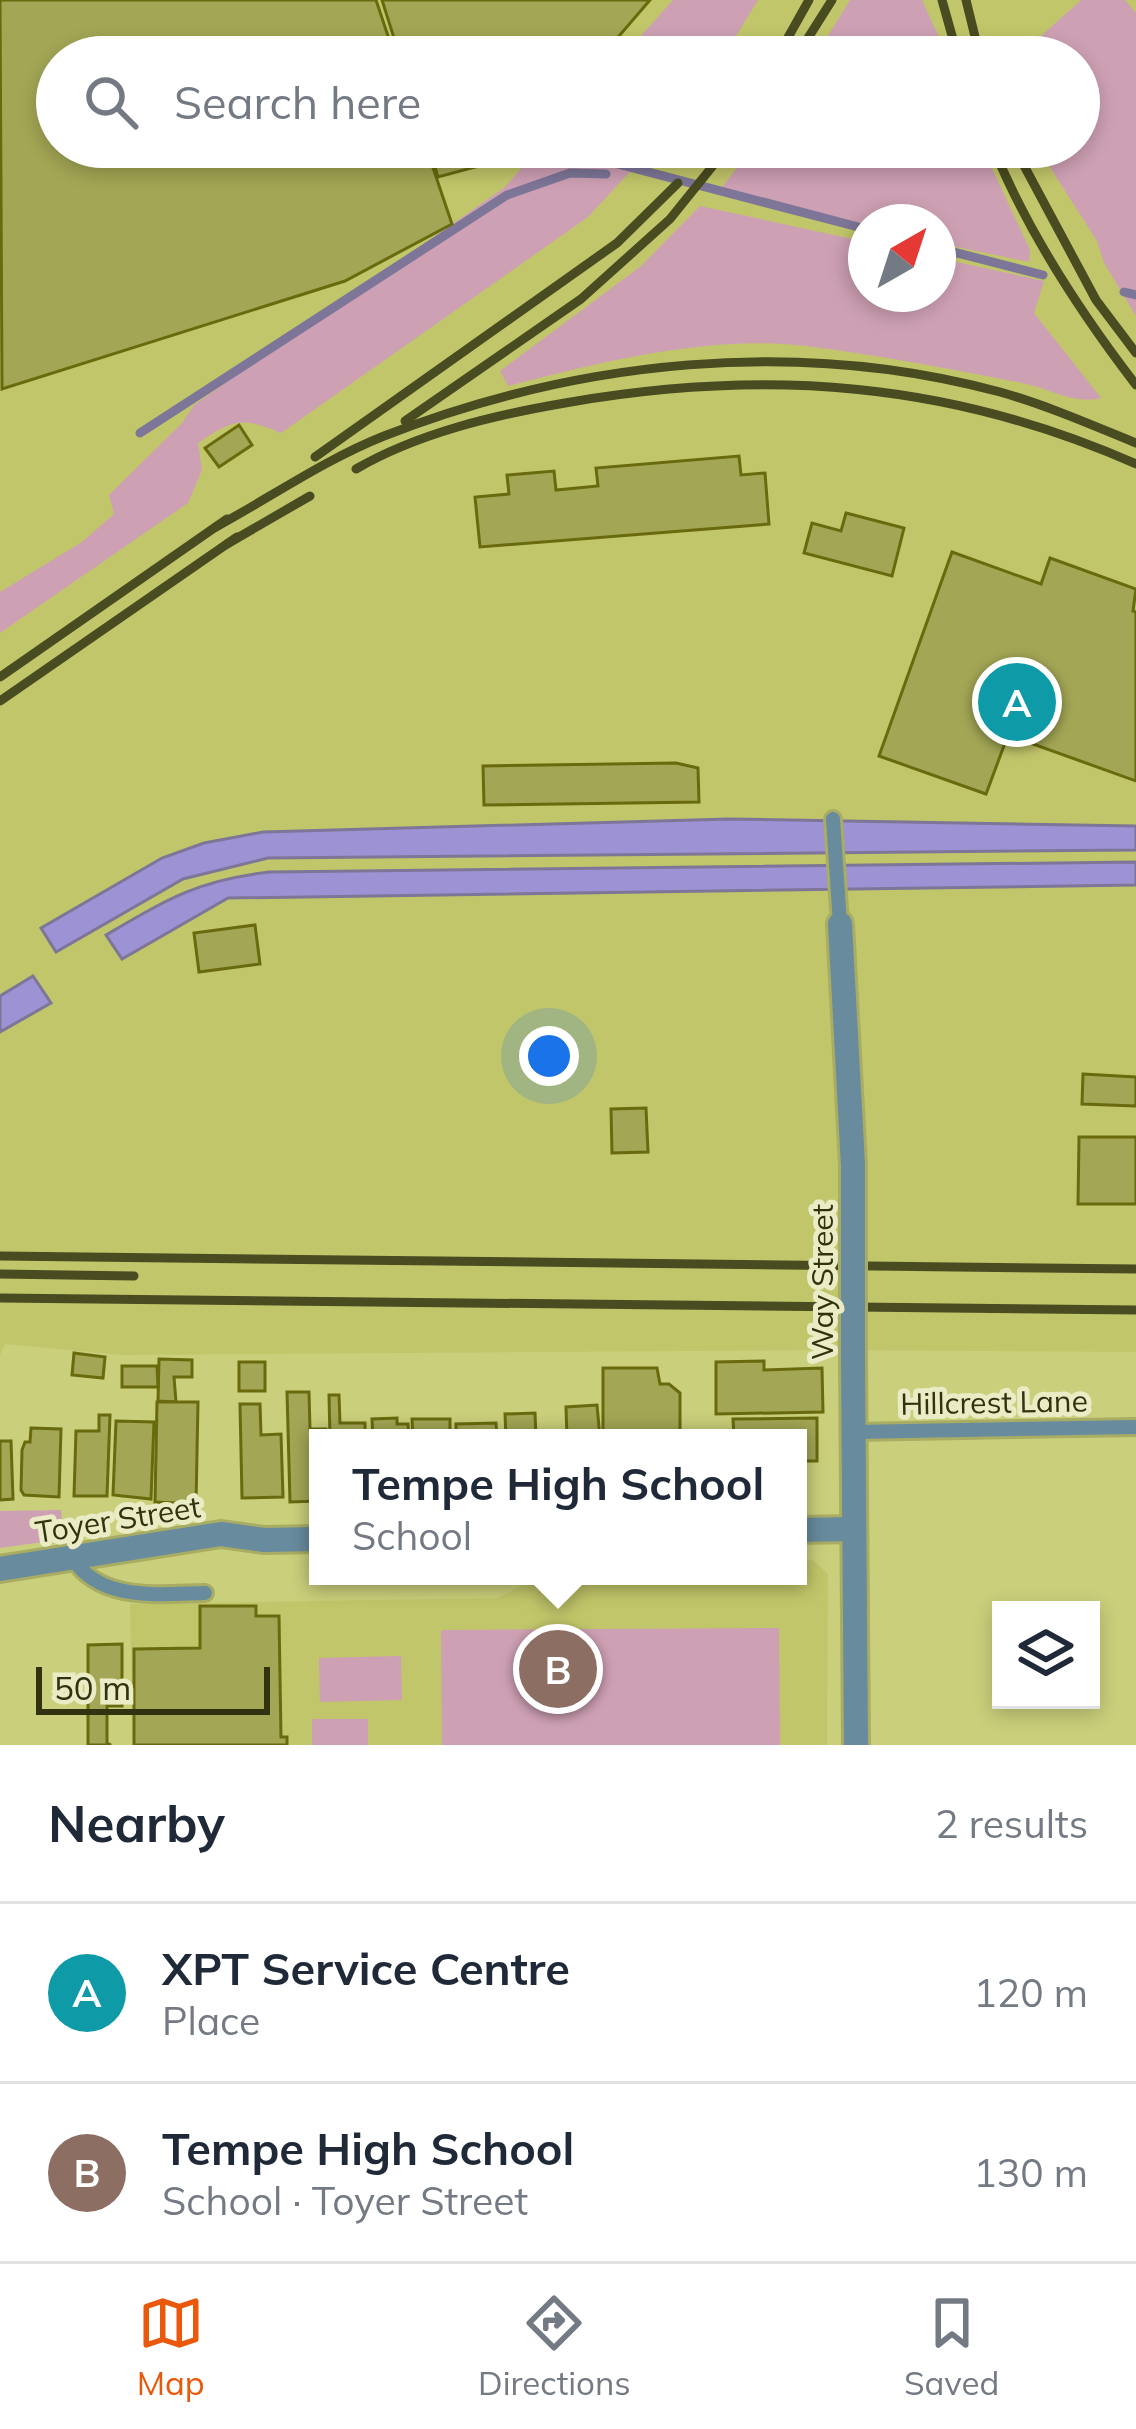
<!DOCTYPE html>
<html lang="en">
<head>
<meta charset="utf-8">
<style>
	body { margin:0; font-family:Mulish,sans-serif; background:#f2f2f3; color:#1f2937 }
	.controls { position:absolute; right:36px; bottom:36px; display:grid; overflow:hidden; border-radius:0px; box-shadow:0 6px 18px #0003 }
	.controls button { width:108px; height:108px; display:grid; place-items:center; padding:0; border:0; border-bottom:3px solid #e0e1e3; background:#fff; color:#1f2937; font:60px sans-serif }
	.compass { position:absolute; left:848px; top:204px; width:108px; height:108px; border-radius:50%; background:#fff; box-shadow:0 6px 18px #0003; rotate:39deg }
	.scale { position:absolute; left:36px; bottom:30px; width:234px; box-sizing:border-box; padding-left:12px; border:6px solid #313310; border-top:0; font-size:33px; line-height:42px; white-space:nowrap; color:#313310; -webkit-text-stroke:9px #e9ecc4; paint-order:stroke }
	.you { position:absolute; left:549px; top:1056px; width:42px; height:42px; margin:-30px; border:9px solid #fff; border-radius:50%; background:#1a73e8; box-shadow:0 0 0 18px #1a73e833 }
	.badge { display:grid; place-items:center; width:78px; height:78px; border-radius:50%; background:#ea580c; color:#fff; font-size:39px; font-weight:700 }
	.pin { position:absolute; translate:-50% -50%; border:6px solid #fff; box-shadow:0 3px 12px #0006 }
	.popup { position:absolute; left:309px; top:1429px; width:498px; height:156px; box-sizing:border-box; display:grid; place-content:center; border-radius:0px; background:#fff; filter:drop-shadow(0 3px 9px #0005); font-size:39px; white-space:nowrap; color:#747a83 }
	.popup b { font-size:45px; color:#1f2937 }
	.popup::after { content:''; position:absolute; left:50%; top:100%; margin-left:-24px; border:24px solid transparent; border-top-color:#fff }
	.list { margin:0; padding:0; list-style:none }
	h2 { display:flex; justify-content:space-between; align-items:center; height:156px; margin:0; padding:0 48px; font-size:51px }
	h2 small { font-size:39px; font-weight:400; color:#747a83 }
	.list li { display:grid; grid-template-columns:78px 1fr auto; gap:36px; align-items:center; box-sizing:border-box; height:180px; padding:0 48px; border-top:3px solid #e0e1e3 }
	.list b { display:block; font-size:45px; white-space:nowrap }
	.list p { margin:0; font-size:39px; white-space:nowrap; color:#747a83 }
	.list em { font-size:39px; font-style:normal; color:#747a83 }
	.icon { flex:none; width:66px; height:66px; fill:none; stroke:currentColor; stroke-width:2; stroke-linecap:round; stroke-linejoin:round }
	.map { position:relative; flex:none; width:1136px; height:1745px; overflow:hidden }
	.search { position:absolute; background:#fff; box-shadow:0 6px 18px #0003; left:36px; right:36px; top:36px; height:132px; display:flex; align-items:center; gap:30px; box-sizing:border-box; padding:0 42px; border-radius:66px; color:#747a83; font-size:45px }
	.sheet { height:516px; background:#fff }
	nav { display:flex; justify-content:space-around; align-items:center; box-sizing:border-box; height:168px; border-top:3px solid #e0e1e3; background:#fff; font-size:33px; color:#747a83 }
	nav a { display:grid; justify-items:center; gap:6px }
	nav .on { color:#ea580c }
	.map>svg:first-child { display:block }
	.built { fill:#c2c66a; fill-rule:evenodd }
	.green { fill:#cea0b4 }
	.water { fill:#9d92d3; stroke:#7d7698; stroke-width:3 }
	.lines { fill:none; stroke-linecap:round; stroke-linejoin:round }
	.stream { stroke:#7d7698; stroke-width:9 }
	.building { fill:#a3a654; stroke:#686a0d; stroke-width:3 }
	.service-casing { stroke:#a8ad63; stroke-width:20 }
	.minor-casing { stroke:#a8ad63; stroke-width:30 }
	.service { stroke:#688b9d; stroke-width:14 }
	.minor { stroke:#688b9d; stroke-width:24 }
	.rail { stroke:#494b21; stroke-width:9 }
	.minor-bridge-casing { stroke:#a8ad63; stroke-width:30; stroke-linecap:butt }
	.minor-bridge { stroke:#688b9d; stroke-width:24 }
	.labels { text-anchor:middle; stroke-width:10; stroke-linejoin:round; paint-order:stroke }
	.street-label { font-size:30px; fill:#313310; stroke:#e9ecc4 }
</style>
</head>
<body>
<div class="map">
<svg width="1136" height="1745" viewBox="0 0 1136 1745">
	<rect width="100%" height="100%" fill="#cacf7b"/>
	<g class="built">
		<path d="M0 0H1136V1352L822 1350 122 1355 5 1344 0 1355ZM57 57H1079V147H57ZM866 222H938V294H866Z"/>
		<polygon points="798,1560 813,1560 828,1574 827,1745 133,1745 130,1604 498,1598 539,1576 798,1576"/>
	</g>
	<g class="green">
		<polygon points="673,0 758,0 723,57 622,57"/>
		<polygon points="850,0 922,0 948,57 815,57"/>
		<polygon points="1081,0 1125,0 1136,13 1136,316 1104,263 1097,241 1037,147 1079,147 1079,57 1029,57 1030,46"/>
		<path d="M540 147H653L588 217 281 433C242 416 232 420 198 443L202 470 188 503 0 633V592L82 542 114 514 109 495 182 423 194 405 505 187Z"/>
		<path d="M753 147H982L1030 250 1029 262 938 243V222H866V294H938V258L1044 281 1034 313 1101 398C1073 405 1049 388 1022 383 950 369 878 355 806 346 712 334 599 362 508 386L500 371 641 266 700 206 862 241 865 228 757 204 719 191Z"/>
		<polygon points="61,1510 64,1539 0,1548 0,1511"/>
		<polygon points="779,1628 780,1745 442,1745 441,1630"/>
		<polygon points="401,1656 402,1700 320,1702 319,1658"/>
		<rect x="312" y="1719" width="56" height="26"/>
	</g>
	<g class="water">
		<polygon points="729,819 1136,826 1136,850 268,858 183,879 56,952 41,928 162,858 204,843 263,832"/>
		<path d="M1136 862V885L228 898 122 959 106 935C168 899 196 881 269 872Z"/>
		<polygon points="33,976 51,1003 0,1032 0,996"/>
	</g>
	<g class="lines">
		<g class="stream">
			<polyline points="553,147 866,229"/>
			<polyline points="938,248 1043,275"/>
			<polyline points="1124,292 1136,295"/>
			<polyline points="140,433 507,195 570,173 606,174"/>
		</g>
	</g>
	<g class="building">
		<polygon points="0,0 376,0 395,57 57,57 57,147 426,147 452,224 345,281 2,389"/>
		<polygon points="382,0 650,0 601,57 400,57"/>
		<polygon points="429,147 524,147 516,156 438,177"/>
		<polygon points="239,425 252,445 219,467 205,448"/>
		<polygon points="739,456 741,475 765,473 769,524 480,547 475,497 509,494 507,475 554,471 556,490 598,486 596,468"/>
		<polygon points="846,513 904,528 892,576 804,553 812,523 841,531"/>
		<polygon points="952,552 1041,584 1050,558 1136,589 1133,611 1136,612 1136,781 1008,735 986,794 879,756"/>
		<polygon points="676,763 698,768 699,802 484,805 483,766"/>
		<polygon points="255,925 260,964 199,972 194,933"/>
		<polygon points="1083,1074 1136,1077 1136,1106 1082,1104"/>
		<polygon points="646,1108 648,1152 612,1153 611,1109"/>
		<polygon points="1079,1137 1136,1137 1136,1204 1078,1204"/>
		<polygon points="74,1353 105,1357 103,1378 72,1375"/>
		<polygon points="159,1359 192,1360 192,1377 174,1377 176,1402 158,1401"/>
		<polygon points="764,1361 764,1370 822,1368 823,1412 716,1414 716,1362"/>
		<rect x="239" y="1362" width="26" height="29"/>
		<polygon points="122,1366 157,1366 158,1387 122,1387"/>
		<polygon points="603,1368 657,1368 660,1384 669,1384 680,1393 680,1438 603,1436"/>
		<polygon points="287,1392 309,1392 310,1429 326,1429 326,1438 318,1438 318,1501 290,1502"/>
		<polygon points="329,1395 339,1395 340,1423 365,1423 365,1438 330,1438"/>
		<polygon points="157,1402 198,1402 196,1504 155,1502"/>
		<polygon points="240,1404 260,1404 261,1435 281,1434 283,1497 242,1498"/>
		<polygon points="597,1405 600,1438 567,1438 566,1407"/>
		<polygon points="535,1413 536,1438 506,1438 505,1414"/>
		<polygon points="99,1415 110,1415 107,1496 74,1496 76,1431 99,1431"/>
		<polygon points="397,1418 397,1424 408,1424 409,1438 373,1438 372,1419"/>
		<polygon points="817,1418 817,1461 798,1461 798,1438 734,1438 733,1419"/>
		<polygon points="412,1419 450,1419 450,1438 413,1438"/>
		<polygon points="116,1421 154,1422 151,1499 113,1495"/>
		<polygon points="496,1423 497,1438 456,1438 456,1424"/>
		<polygon points="31,1428 61,1429 59,1497 24,1495 21,1490 22,1450 25,1442 30,1442"/>
		<polygon points="0,1441 11,1441 13,1499 0,1500"/>
		<polygon points="200,1606 256,1606 256,1616 279,1616 281,1737 287,1737 287,1745 134,1745 134,1649 200,1648"/>
		<polygon points="122,1644 122,1706 107,1706 107,1743 111,1745 88,1745 88,1645"/>
	</g>
	<g class="lines">
		<g class="service-casing">
			<g id="service">
				<polyline points="833,819 840,924"/>
				<polyline points="853,1432 1136,1427"/>
				<path d="M72 1558C101 1602 157 1594 205 1593"/>
			</g>
		</g>
		<g class="minor-casing">
			<g id="minor">
				<polyline points="840,924 853,1165"/>
				<polyline points="853,1360 856,1745"/>
				<polyline points="798,1530 854,1529"/>
				<polyline points="0,1569 221,1534 264,1540 318,1539"/>
			</g>
		</g>
		<use href="#service" class="service"/>
		<use href="#minor" class="minor"/>
		<g class="rail">
			<polyline points="942,0 958,57"/>
			<polyline points="966,0 980,57"/>
			<polyline points="777,57 809,0"/>
			<polyline points="796,57 832,0"/>
			<path d="M993 147C1028 233 1080 312 1136 385"/>
			<polyline points="1014,147 1096,300 1136,353"/>
			<polyline points="405,421 581,299 670,219 728,147"/>
			<polyline points="315,457 617,243 678,183"/>
			<path d="M356 469C418 433 495 415 565 403 765 368 949 381 1136 464"/>
			<path d="M216 527C271 497 326 459 384 436 578 360 797 337 1000 392 1046 405 1092 425 1136 443"/>
			<polyline points="227,544 310,496"/>
			<polyline points="0,677 227,519"/>
			<polyline points="0,701 237,537"/>
			<polyline points="0,1256 1136,1269"/>
			<polyline points="0,1274 134,1276"/>
			<polyline points="0,1298 1136,1310"/>
		</g>
		<g class="minor-bridge-casing">
			<polyline id="minor-bridge" points="853,1360 853,1165"/>
		</g>
		<use href="#minor-bridge" class="minor-bridge"/>
	</g>
	<g class="labels">
		<g class="street-label">
			<text transform="translate(823 1282) rotate(-90)" y="10">Way Street</text>
			<text transform="translate(994 1403) rotate(-1)" y="10">Hillcrest Lane</text>
			<text transform="translate(118 1520) rotate(-9)" y="10">Toyer Street</text>
		</g>
	</g>
</svg>
<div class="controls">
<button><svg class="icon" aria-label="layers" viewBox="0 0 24 24"><path d="M12 4l9 5-9 5-9-5zM3 14l9 5 9-5"/></svg></button>
</div>
<svg class="compass" viewBox="-18 -18 36 36"><path d="M0-13l5 13h-10z" fill="#e53935"/><path d="M0 13l5-13h-10z" fill="#747a83"/></svg>
<div class="scale">50 m</div>
<div class="you"></div>
<div class="pin badge" style="left:1017px;top:702px;background:#0f9aa8">A</div>
<div class="pin badge" style="left:558px;top:1669px;background:#8d6e63">B</div>
<div class="popup"><b>Tempe High School</b>School</div>
<div class="search"><svg class="icon" aria-label="search" viewBox="0 0 24 24"><circle cx="10" cy="10" r="6"/><path d="M15 15l6 6"/></svg>Search here</div>
</div>
<section class="sheet">
<h2>Nearby<small>2 results</small></h2>
<ul class="list">
<li><span class="badge" style="background:#0f9aa8">A</span><div><b>XPT Service Centre</b><p>Place</p></div><em>120 m</em></li>
<li><span class="badge" style="background:#8d6e63">B</span><div><b>Tempe High School</b><p>School · Toyer Street</p></div><em>130 m</em></li>
</ul>
</section>
<nav>
<a class="on"><svg class="icon" aria-label="map" viewBox="0 0 24 24"><path d="M3 6l6-2 6 2 6-2v14l-6 2-6-2-6 2zM9 4v14M15 6v14"/></svg>Map</a>
<a><svg class="icon" aria-label="directions" viewBox="0 0 24 24"><path d="M12 3l9 9-9 9-9-9zM9 14v-3h6M13 9l2 2-2 2"/></svg>Directions</a>
<a><svg class="icon" aria-label="saved" viewBox="0 0 24 24"><path d="M7 4h10v16l-5-4-5 4z"/></svg>Saved</a>
</nav>
</body>
</html>
